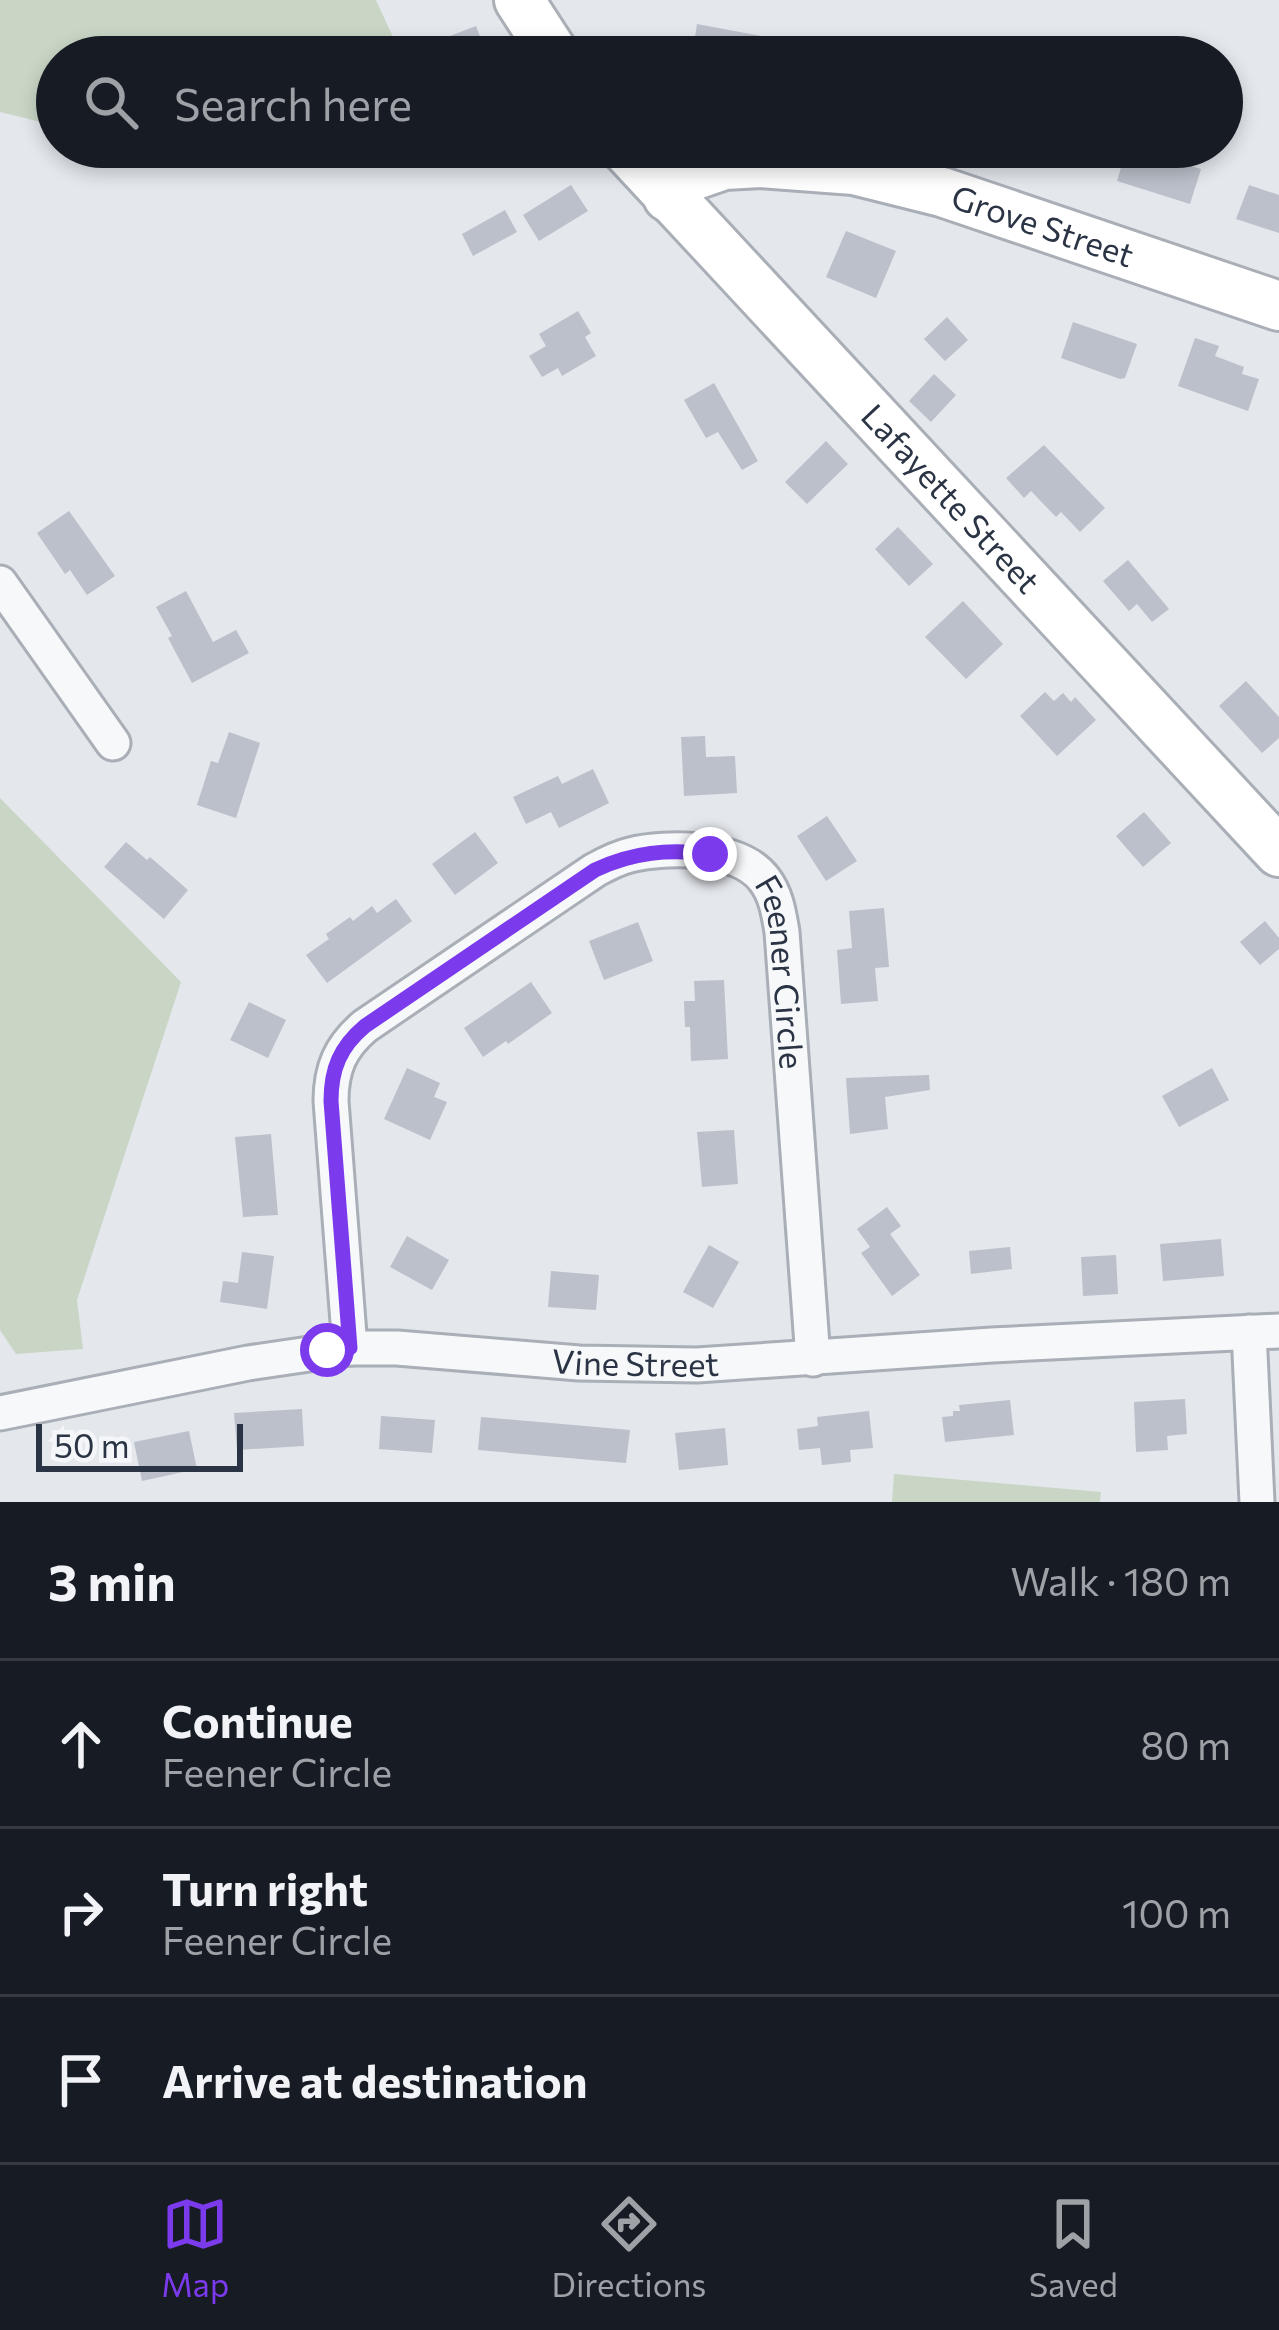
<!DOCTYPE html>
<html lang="en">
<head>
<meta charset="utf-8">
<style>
	body { margin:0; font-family:Commissioner,sans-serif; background:#20242c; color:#f1f3f6 }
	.scale { position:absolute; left:36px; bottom:30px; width:207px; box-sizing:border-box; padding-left:12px; border:6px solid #2b3445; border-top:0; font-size:33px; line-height:42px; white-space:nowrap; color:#2b3445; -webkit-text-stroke:9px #f4f6f9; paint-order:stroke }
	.stop { position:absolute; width:36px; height:36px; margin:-27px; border:9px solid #7c3aed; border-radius:50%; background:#fff }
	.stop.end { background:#7c3aed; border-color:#fff; box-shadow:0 3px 12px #0008 }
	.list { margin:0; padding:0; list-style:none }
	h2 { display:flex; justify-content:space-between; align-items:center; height:156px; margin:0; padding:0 48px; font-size:51px }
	h2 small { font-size:39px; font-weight:400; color:#9ea1a6 }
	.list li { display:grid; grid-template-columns:78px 1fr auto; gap:36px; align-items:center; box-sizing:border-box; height:168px; padding:0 48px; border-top:3px solid #363941 }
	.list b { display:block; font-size:45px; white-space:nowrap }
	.list p { margin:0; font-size:39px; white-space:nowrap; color:#9ea1a6 }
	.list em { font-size:39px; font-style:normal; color:#9ea1a6 }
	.icon { flex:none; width:66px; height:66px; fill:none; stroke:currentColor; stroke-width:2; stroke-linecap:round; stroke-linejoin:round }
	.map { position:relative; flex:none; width:1279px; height:1502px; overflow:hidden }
	.search { position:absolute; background:#171b24; box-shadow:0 6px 18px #0003; left:36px; right:36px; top:36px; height:132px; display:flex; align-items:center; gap:30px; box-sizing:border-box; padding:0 42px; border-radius:66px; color:#9ea1a6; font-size:45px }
	.sheet { height:660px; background:#171b24 }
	nav { display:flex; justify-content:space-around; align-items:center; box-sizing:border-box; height:168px; border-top:3px solid #363941; background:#171b24; font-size:33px; color:#9ea1a6 }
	nav a { display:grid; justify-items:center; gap:6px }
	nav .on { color:#7c3aed }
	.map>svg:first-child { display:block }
	.green { fill:#c9d6c5 }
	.building { fill:#bbc0ca }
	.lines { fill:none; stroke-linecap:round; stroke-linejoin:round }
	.street-casing { stroke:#a9aeb7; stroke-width:39 }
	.secondary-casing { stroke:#a9aeb7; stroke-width:54 }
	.street { stroke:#f7f8fa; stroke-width:33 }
	.secondary { stroke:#fff; stroke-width:48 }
	.route { stroke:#7c3aed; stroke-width:15 }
	.labels { text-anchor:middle; stroke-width:10; stroke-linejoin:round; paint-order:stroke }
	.street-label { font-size:33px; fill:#2b3445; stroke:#f4f6f9 }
</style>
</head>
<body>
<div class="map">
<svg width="1279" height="1502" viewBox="0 0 1279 1502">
	<rect width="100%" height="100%" fill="#e4e7ec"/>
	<g class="green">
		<polygon points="0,0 376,0 402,57 57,57 57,126 0,112"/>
		<polygon points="0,798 181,982 77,1300 83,1349 16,1354 0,1330"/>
		<polygon points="894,1474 1101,1492 1100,1502 892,1502"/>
	</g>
	<g class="building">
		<polygon points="697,24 761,36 758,57 692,57"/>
		<polygon points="476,26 488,57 458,57 450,36"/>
		<polygon points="1127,147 1201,169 1190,204 1117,181"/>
		<polygon points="571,185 588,211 539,241 523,215"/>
		<polygon points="1249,185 1279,195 1279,233 1236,219"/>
		<polygon points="505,210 517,232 473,256 462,234"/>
		<polygon points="846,231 896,251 876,298 826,277"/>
		<polygon points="578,311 591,333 585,337 596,356 562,376 558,368 542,377 529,356 546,346 539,334"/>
		<polygon points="947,317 968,340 945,361 924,339"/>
		<polygon points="1073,322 1137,344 1125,378 1120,379 1061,358"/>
		<polygon points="1195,338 1219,346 1215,356 1244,367 1242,374 1259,379 1248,411 1178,386"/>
		<polygon points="934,374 956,395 931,422 909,401"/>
		<polygon points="714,383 758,461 742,470 718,432 706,438 684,400"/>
		<polygon points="826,441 848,464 807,504 785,482"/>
		<polygon points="1044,445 1105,508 1080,532 1061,512 1056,517 1031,491 1024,498 1006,478"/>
		<polygon points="69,511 115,576 87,595 70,570 65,574 37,533"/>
		<polygon points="898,527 933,564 909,586 875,549"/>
		<polygon points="1128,560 1169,609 1152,622 1137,604 1129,611 1103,581"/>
		<polygon points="186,591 213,642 236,630 249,653 192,683 168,638 172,636 156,607"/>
		<polygon points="963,601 1003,644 966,679 925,637"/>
		<polygon points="1246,681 1279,717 1279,738 1262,753 1219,706"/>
		<polygon points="1045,692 1054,701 1063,693 1071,702 1075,697 1096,720 1057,756 1020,716"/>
		<polygon points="229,732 260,743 236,818 197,805 211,761 218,763"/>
		<polygon points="705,736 706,757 735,756 737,793 684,796 681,737"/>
		<polygon points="593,769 609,803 559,828 551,812 526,824 513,797 558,776 562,784"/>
		<polygon points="1144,812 1171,843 1143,867 1116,836"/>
		<polygon points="827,816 857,861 826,881 797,836"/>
		<polygon points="475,832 498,863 455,895 432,864"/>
		<polygon points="126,842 147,860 150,857 188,890 164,919 104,867"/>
		<polygon points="396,899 412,921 327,983 306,955 329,939 326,934 350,917 353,921 372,906 377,913"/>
		<polygon points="884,908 889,967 875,968 878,1001 841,1004 837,950 852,948 849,911"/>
		<polygon points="1265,921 1279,938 1279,949 1260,965 1240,942"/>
		<polygon points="638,922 653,961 604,980 589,941"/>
		<polygon points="724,980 728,1059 691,1061 690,1027 685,1027 684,1001 695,1001 694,981"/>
		<polygon points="531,982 552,1013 508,1044 506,1041 483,1057 464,1028"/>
		<polygon points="249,1002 286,1020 268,1058 230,1040"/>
		<polygon points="407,1068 440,1083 434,1097 447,1102 430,1140 384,1119"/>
		<polygon points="1212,1068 1229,1100 1179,1127 1162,1096"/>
		<polygon points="929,1075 930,1090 885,1097 888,1129 850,1134 846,1078"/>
		<polygon points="734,1130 738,1184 702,1187 697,1132"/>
		<polygon points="271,1134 278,1215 243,1217 235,1137"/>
		<polygon points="887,1207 901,1226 890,1234 920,1275 892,1296 861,1253 870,1247 857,1229"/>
		<polygon points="407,1236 449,1260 432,1290 390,1267"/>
		<polygon points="1221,1239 1224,1276 1163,1281 1160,1244"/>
		<polygon points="709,1245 739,1262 713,1308 683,1292"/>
		<polygon points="1010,1247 1012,1269 971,1274 969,1251"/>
		<polygon points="242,1252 274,1256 267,1309 220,1302 223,1281 238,1283"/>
		<polygon points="1116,1255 1118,1294 1083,1296 1081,1257"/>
		<polygon points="551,1271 599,1275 596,1310 548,1307"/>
		<polygon points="1185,1399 1187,1434 1167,1436 1168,1450 1136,1452 1134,1402"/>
		<polygon points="1010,1400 1014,1435 945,1442 942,1417 953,1416 953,1411 960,1411 959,1405"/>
		<polygon points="302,1409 304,1446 237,1450 234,1413"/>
		<polygon points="869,1411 873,1448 850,1450 851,1462 822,1465 820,1448 799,1450 797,1429 818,1426 817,1417"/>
		<polygon points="381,1416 435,1420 432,1453 379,1449"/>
		<polygon points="481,1417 630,1430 626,1463 478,1450"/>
		<polygon points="725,1428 728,1465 679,1470 675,1433"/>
		<polygon points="189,1431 197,1469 142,1481 134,1442"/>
	</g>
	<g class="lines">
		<g class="street-casing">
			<g id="street">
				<polyline points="0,583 113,743"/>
				<polyline points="1249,1332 1257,1502"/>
				<path id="s1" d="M350 1348 331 1101C331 1069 340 1047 365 1026L595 870C606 864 617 858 630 855 667 846 739 846 764 879 776 894 779 914 782 932L813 1359"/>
				<path id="s2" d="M0 1413 248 1363 350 1348H397L579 1363 697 1365 992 1345 1279 1331"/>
			</g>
		</g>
		<g class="secondary-casing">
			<g id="secondary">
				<polyline points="519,0 556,57"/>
				<path id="s3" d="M624 147 1279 852"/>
				<path id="s4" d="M668 197 692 176 724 165 761 163 854 170 942 192 1279 306"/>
			</g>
		</g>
		<use href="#street" class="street"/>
		<use href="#secondary" class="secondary"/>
	</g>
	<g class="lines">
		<path class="route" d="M327 1350 350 1348 331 1101C331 1069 340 1047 365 1026L595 870C633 852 668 849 710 854"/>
	</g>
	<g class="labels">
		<g class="street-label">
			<text dy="12" stroke="none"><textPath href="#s4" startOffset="393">Grove Street</textPath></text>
			<text dy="12" stroke="none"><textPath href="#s3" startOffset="480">Lafayette Street</textPath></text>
			<text dy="12" stroke="none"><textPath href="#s1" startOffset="888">Feener Circle</textPath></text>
			<text dy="12" stroke="none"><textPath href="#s2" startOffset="642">Vine Street</textPath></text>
		</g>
	</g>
</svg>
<div class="scale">50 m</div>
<div class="stop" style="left:327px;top:1350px"></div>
<div class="stop end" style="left:710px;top:854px"></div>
<div class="search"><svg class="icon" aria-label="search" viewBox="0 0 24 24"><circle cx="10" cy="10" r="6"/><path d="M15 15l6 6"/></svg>Search here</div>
</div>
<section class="sheet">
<h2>3 min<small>Walk · 180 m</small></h2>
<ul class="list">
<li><svg class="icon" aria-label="ahead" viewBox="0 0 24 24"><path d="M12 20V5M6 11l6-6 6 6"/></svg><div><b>Continue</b><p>Feener Circle</p></div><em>80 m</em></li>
<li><svg class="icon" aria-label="right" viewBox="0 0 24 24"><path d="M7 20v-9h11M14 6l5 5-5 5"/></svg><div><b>Turn right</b><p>Feener Circle</p></div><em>100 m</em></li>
<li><svg class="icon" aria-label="arrive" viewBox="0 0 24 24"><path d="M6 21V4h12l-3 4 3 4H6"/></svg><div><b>Arrive at destination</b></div></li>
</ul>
</section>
<nav>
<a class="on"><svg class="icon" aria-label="map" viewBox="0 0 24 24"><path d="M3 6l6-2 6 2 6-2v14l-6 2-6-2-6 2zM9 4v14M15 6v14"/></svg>Map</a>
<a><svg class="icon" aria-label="directions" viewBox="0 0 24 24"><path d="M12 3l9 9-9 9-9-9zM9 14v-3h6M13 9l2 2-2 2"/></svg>Directions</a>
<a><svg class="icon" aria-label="saved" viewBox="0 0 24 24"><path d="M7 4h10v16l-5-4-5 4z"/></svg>Saved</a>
</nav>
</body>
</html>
